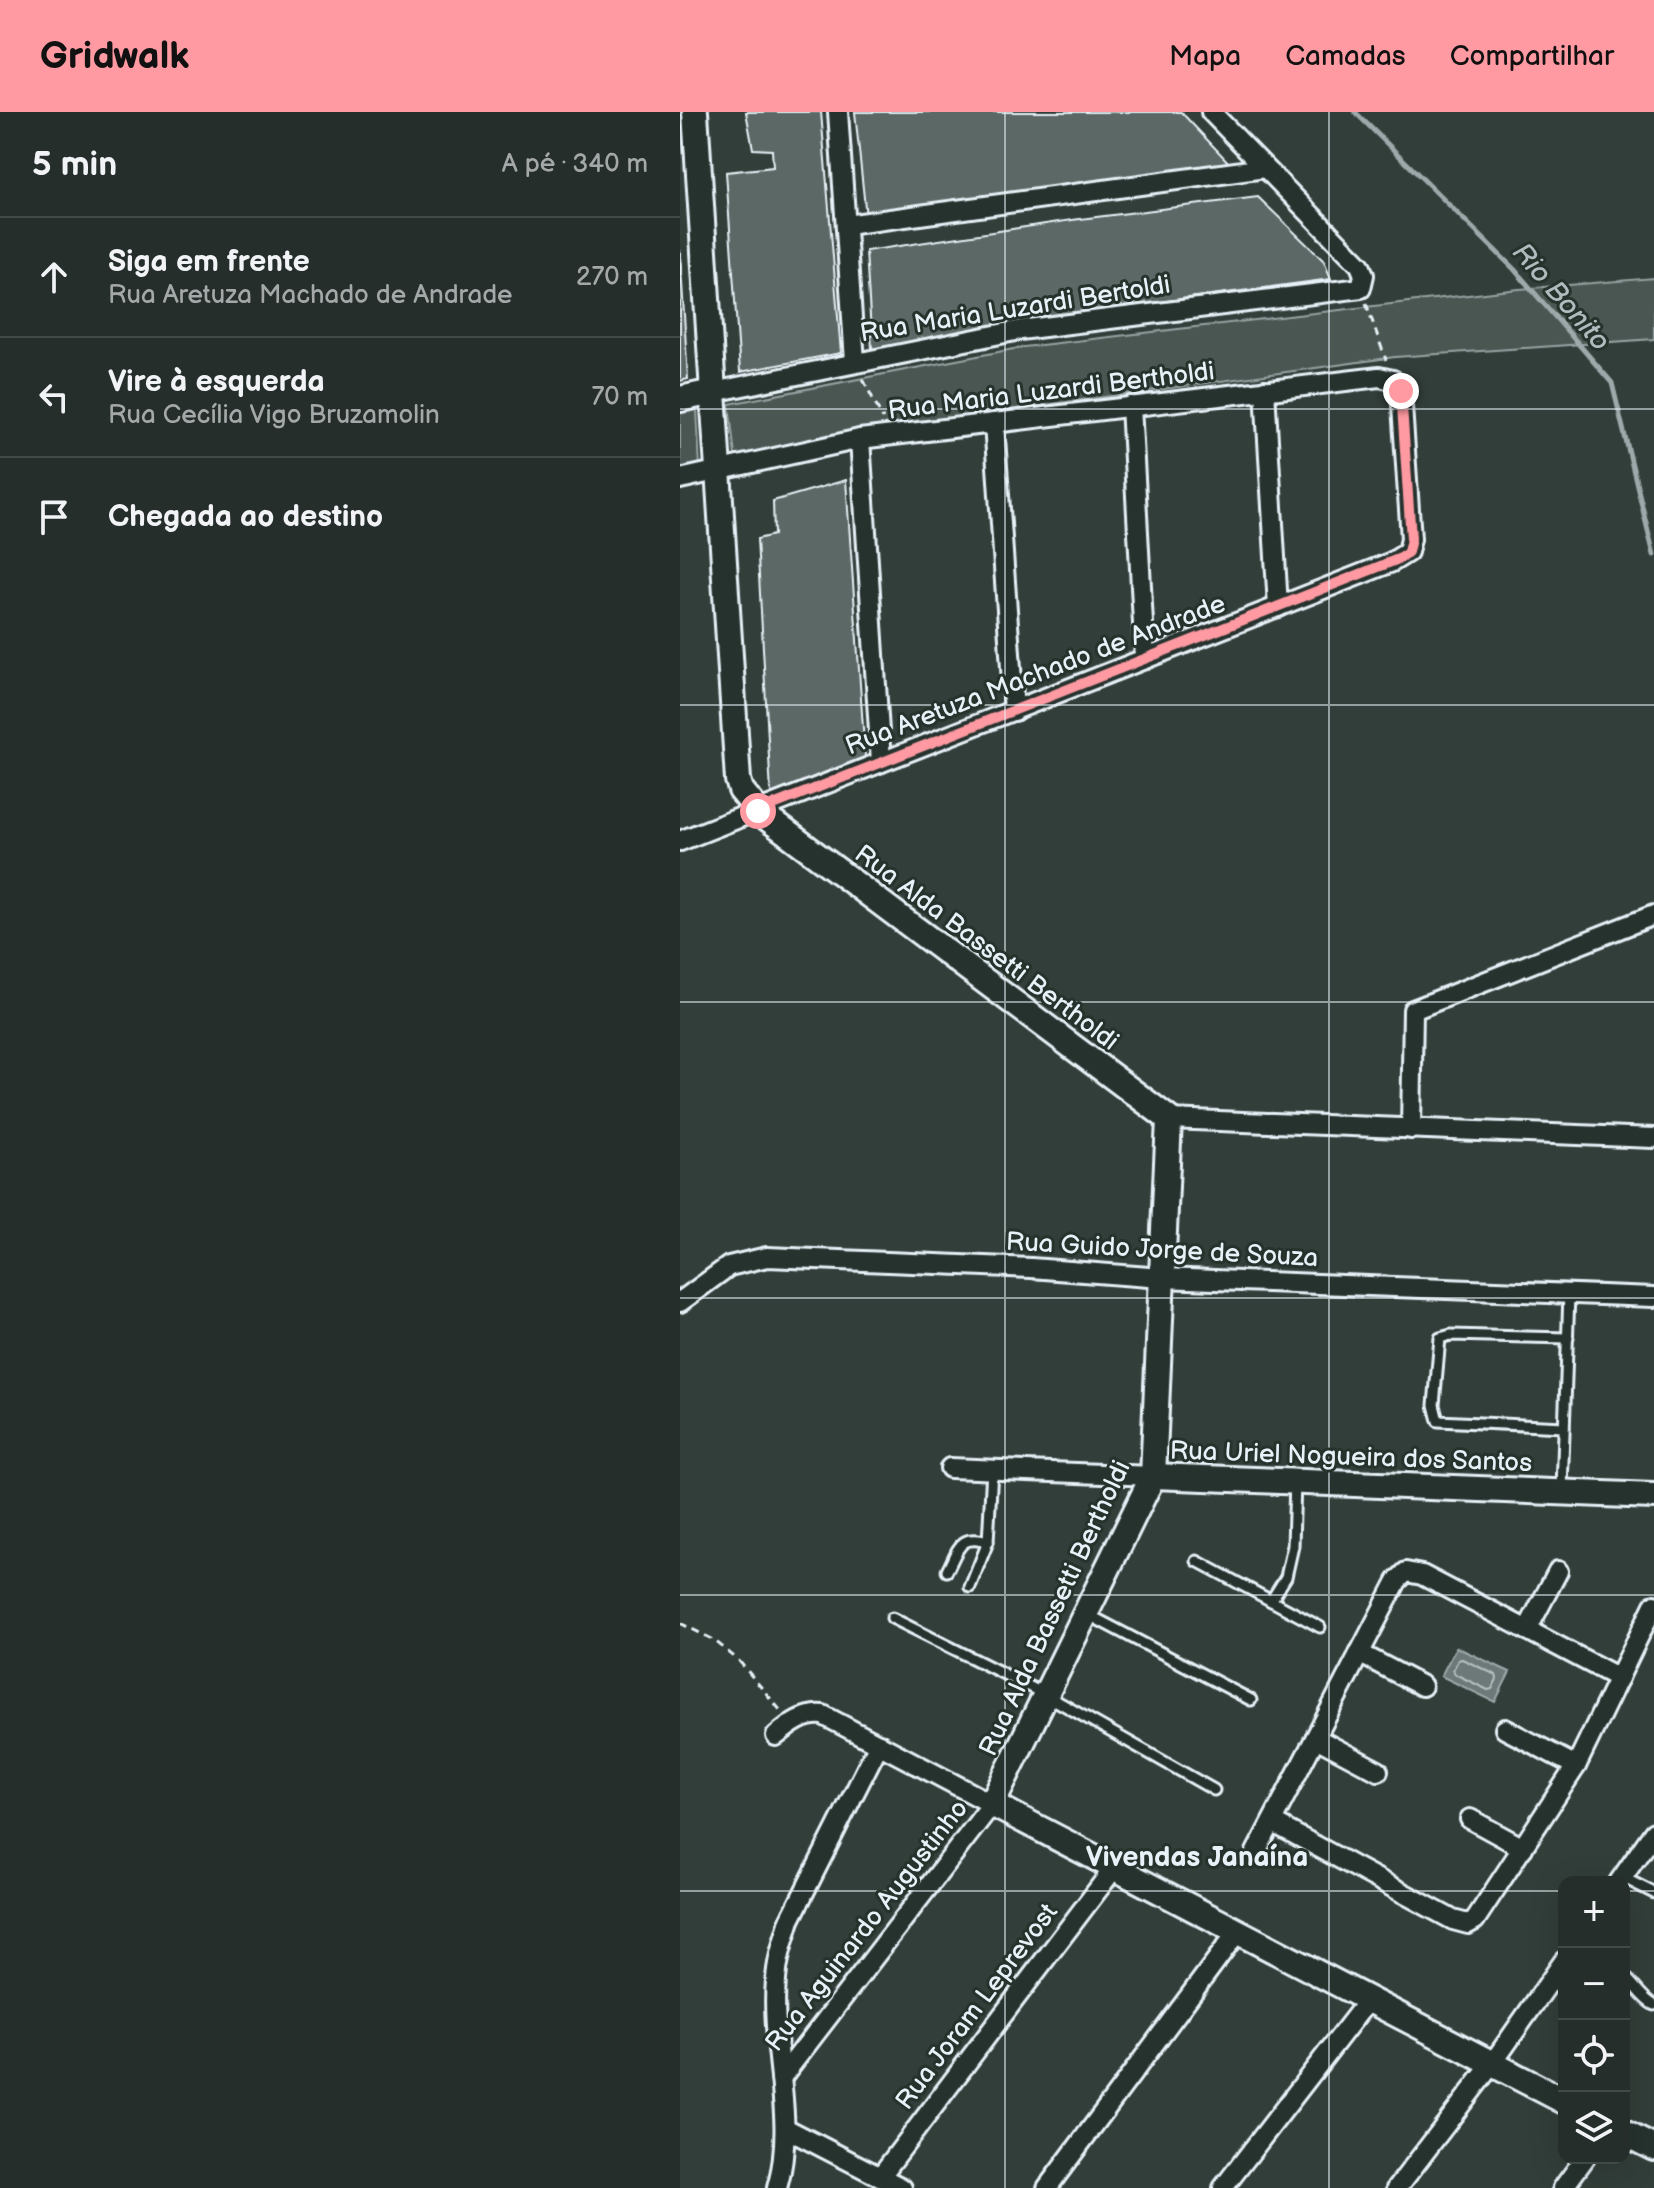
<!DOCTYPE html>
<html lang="pt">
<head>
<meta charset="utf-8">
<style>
	body { margin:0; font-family:"Balsamiq Sans",sans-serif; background:#323a37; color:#f1f3f6 }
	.controls { position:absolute; right:24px; bottom:24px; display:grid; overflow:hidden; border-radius:16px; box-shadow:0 8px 32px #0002 }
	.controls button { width:72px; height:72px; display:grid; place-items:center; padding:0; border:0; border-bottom:2px solid #424a47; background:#262e2b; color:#f1f3f6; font:40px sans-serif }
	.stop { position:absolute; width:24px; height:24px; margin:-18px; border:6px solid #ff9aa2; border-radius:50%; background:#fff }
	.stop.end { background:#ff9aa2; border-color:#fff; box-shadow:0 2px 8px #0008 }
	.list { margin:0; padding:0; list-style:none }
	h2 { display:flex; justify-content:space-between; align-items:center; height:104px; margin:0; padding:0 32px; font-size:34px }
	h2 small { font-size:26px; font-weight:400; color:#a4a8a9 }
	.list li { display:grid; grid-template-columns:52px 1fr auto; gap:24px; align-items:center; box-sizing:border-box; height:120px; padding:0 32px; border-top:2px solid #424a47 }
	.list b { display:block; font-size:30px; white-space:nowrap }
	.list p { margin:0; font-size:26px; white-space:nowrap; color:#a4a8a9 }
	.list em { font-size:26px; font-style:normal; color:#a4a8a9 }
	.icon { flex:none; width:44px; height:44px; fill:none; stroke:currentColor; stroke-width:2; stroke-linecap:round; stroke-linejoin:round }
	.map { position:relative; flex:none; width:974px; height:2076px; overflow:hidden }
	header { display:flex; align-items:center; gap:48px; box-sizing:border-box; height:112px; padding:0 40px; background:#ff9aa2; color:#111 }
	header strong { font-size:38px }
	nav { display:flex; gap:44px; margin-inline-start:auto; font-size:28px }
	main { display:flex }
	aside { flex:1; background:#262e2b }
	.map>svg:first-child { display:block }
	.green { fill:#495651; stroke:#98a4a4; stroke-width:2 }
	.water { fill:#6d7978; stroke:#9ea9ab; stroke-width:2 }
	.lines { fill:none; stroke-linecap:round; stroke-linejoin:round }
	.shore { stroke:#b7c1c5; stroke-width:2 }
	.stream { stroke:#9ea9ab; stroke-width:5 }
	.building { fill:#5c6865; stroke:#e8f1f8; stroke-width:2 }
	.lane-casing { stroke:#e8f1f8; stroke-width:15 }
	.street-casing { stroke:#e8f1f8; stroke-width:24 }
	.secondary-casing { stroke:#e8f1f8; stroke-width:30 }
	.path { stroke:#e8f1f8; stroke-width:3; stroke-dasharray:8 6; stroke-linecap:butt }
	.lane { stroke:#26332d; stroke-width:9 }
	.street { stroke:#26332d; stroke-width:18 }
	.secondary { stroke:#26332d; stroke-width:24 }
	.route { stroke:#ff9aa2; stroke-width:10 }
	.grid { fill:none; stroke:#e8f1f8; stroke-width:2; stroke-opacity:0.55 }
	.labels { text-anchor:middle; stroke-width:6; stroke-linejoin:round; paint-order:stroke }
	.street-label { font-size:26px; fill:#e8f1f8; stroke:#26332d }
	.water-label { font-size:28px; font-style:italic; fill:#b1bbbe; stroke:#26332d }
	.neighbourhood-label { font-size:28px; font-weight:bold; fill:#e8f1f8; stroke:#26332d }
</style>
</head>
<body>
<header>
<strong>Gridwalk</strong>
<nav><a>Mapa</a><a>Camadas</a><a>Compartilhar</a></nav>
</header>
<main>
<aside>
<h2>5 min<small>A pé · 340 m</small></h2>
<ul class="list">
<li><svg class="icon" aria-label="ahead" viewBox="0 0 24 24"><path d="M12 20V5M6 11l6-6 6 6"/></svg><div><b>Siga em frente</b><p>Rua Aretuza Machado de Andrade</p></div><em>270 m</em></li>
<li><svg class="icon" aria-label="left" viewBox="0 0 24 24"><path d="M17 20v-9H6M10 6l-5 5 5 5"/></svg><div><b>Vire à esquerda</b><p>Rua Cecília Vigo Bruzamolin</p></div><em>70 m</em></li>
<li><svg class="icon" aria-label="arrive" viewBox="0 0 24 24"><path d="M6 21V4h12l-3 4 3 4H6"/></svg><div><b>Chegada ao destino</b></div></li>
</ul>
</aside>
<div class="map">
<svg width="974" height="2076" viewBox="0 0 974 2076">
	<rect width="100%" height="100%" fill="#323e39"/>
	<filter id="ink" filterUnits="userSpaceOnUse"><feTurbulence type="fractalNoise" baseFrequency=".0125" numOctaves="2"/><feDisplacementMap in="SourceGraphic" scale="16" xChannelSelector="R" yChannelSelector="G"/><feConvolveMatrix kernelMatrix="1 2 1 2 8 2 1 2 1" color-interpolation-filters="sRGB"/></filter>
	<g filter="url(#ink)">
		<g class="green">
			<polygon points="974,166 974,227 715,245 176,319 55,344 49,292 344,235 839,177"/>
			<polygon points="17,298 20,356 0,360 0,301"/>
		</g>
		<polygon class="water" points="776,1535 830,1560 815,1590 761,1564"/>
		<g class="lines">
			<polygon class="shore" points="782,1547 816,1563 817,1567 812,1577 808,1578 775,1562 773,1558 778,1548"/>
			<polyline class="stream" points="675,0 834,157 932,271 974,443"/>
		</g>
		<g class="building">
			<polygon points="66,0 141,0 161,241 60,260 46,60 93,55 92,38 73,37"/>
			<polygon points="175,0 501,0 553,55 186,105"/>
			<polygon points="578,85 644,149 651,167 373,204 192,237 186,139 392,108"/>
			<polygon points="0,138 8,267 0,269"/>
			<polygon points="166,368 185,645 91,682 77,427 94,423 93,389"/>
		</g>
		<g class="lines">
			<g class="lane-casing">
				<g id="lane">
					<polyline points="884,1315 758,1309 754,1293 760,1226 771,1223 888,1226"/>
					<polyline points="882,1377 889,1182"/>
					<polyline points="517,1449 640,1515"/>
					<path d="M267 1459C279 1436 279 1422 308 1430"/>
					<polyline points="290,1475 308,1430 312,1357"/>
					<polyline points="591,1489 606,1465 613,1434 615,1369"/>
					<polyline points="409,1503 571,1588"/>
					<polyline points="212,1506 366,1583 534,1678"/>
					<polyline points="942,1765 974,1781"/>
					<path d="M944 1864C955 1873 962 1887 974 1893"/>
				</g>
			</g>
			<g class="street-casing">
				<g id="street">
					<polyline points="158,0 175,250"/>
					<polyline points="166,113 585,56"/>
					<polyline points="585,278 598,495"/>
					<polyline points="33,280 340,218 681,176 684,163 680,153 531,0"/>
					<polyline points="451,294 465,547"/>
					<polyline points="314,311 334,599"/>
					<polyline points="180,327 201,650"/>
					<polyline points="0,367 180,327 699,265 713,268 721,279 731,427 728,440 712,450 0,729"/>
					<polyline points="489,1007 974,1026"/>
					<polyline points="731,1017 733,898 974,803"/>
					<polyline points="0,1190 49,1154 87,1145 351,1156 482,1166 974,1185"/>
					<polyline points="270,1356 473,1364"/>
					<polyline points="847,1518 878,1459"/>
					<polyline points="679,1541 742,1574"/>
					<polyline points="825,1617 896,1654"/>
					<path d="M96 1624C110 1612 124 1601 143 1603L312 1692 101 1966"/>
					<polyline points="636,1626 698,1659"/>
					<polyline points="790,1707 843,1736"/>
					<polyline points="592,1710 773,1808 788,1812 795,1808 896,1654 974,1493"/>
					<polyline points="576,1740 717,1469 726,1460 742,1463 939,1566"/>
					<polyline points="939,1770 974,1720"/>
					<polyline points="105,2016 222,2076"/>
					<polyline points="200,2065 435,1755"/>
					<path d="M97 2076C117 2008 90 1937 96 1868 97 1847 104 1828 110 1808L199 1632"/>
					<polyline points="367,2076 558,1819"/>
					<polyline points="543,2076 689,1887"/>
					<polyline points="717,2076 812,1952 884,1849"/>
					<polyline points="883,2076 905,2046"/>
				</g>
			</g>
			<g class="secondary-casing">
				<g id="secondary">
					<polyline points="15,0 58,668 61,678 78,699 489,1007 473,1364 312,1692 884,1989"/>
					<polyline points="0,287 33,280"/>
					<polyline points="473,1364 974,1384"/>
					<polyline points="944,2021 974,2036"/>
				</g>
			</g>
			<g class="path">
				<polyline points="686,191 706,248"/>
				<polyline points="183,267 203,307"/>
				<polyline points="0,1511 34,1528 59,1549 101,1599"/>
			</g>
			<use href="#lane" class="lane"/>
			<use href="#street" class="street"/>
			<use href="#secondary" class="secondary"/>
		</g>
	</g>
	<g class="lines" filter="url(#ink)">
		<polyline class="route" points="78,699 721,446 728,440 731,427 721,279"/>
	</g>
	<path class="grid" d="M325 0V2076M649 0V2076M0 297H974M0 593H974M0 890H974M0 1186H974M0 1483H974M0 1779H884M944 1779H974"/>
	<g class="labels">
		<g class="street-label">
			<text transform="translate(335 196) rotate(-9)" y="9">Rua Maria Luzardi Bertoldi</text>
			<text transform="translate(371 278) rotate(-7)" y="9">Rua Maria Luzardi Bertholdi</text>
			<text transform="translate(355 562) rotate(-21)" y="9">Rua Aretuza Machado de Andrade</text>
			<text transform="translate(307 835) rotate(37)" y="9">Rua Alda Bassetti Bertholdi</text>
			<text transform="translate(482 1137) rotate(3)" y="9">Rua Guido Jorge de Souza</text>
			<text transform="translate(671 1344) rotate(2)" y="9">Rua Uriel Nogueira dos Santos</text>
			<text transform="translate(374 1496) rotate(-65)" y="9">Rua Alda Bassetti Bertholdi</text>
			<text transform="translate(186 1813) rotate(-52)" y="9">Rua Aguinardo Augustinho</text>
			<text transform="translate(296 1894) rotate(-53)" y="9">Rua Joram Leprevost</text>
		</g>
		<g class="water-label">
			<text transform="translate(882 184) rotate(49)" y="10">Rio Bonito</text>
		</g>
		<g class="neighbourhood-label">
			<text x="517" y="1754">Vivendas Janaína</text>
		</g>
	</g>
</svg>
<div class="controls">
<button>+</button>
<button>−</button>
<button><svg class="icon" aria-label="locate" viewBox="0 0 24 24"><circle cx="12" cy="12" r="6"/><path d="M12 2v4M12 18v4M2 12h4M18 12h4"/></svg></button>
<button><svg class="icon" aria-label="layers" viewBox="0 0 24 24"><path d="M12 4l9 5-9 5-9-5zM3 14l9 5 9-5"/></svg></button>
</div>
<div class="stop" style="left:78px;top:699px"></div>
<div class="stop end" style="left:721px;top:279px"></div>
</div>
</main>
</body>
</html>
